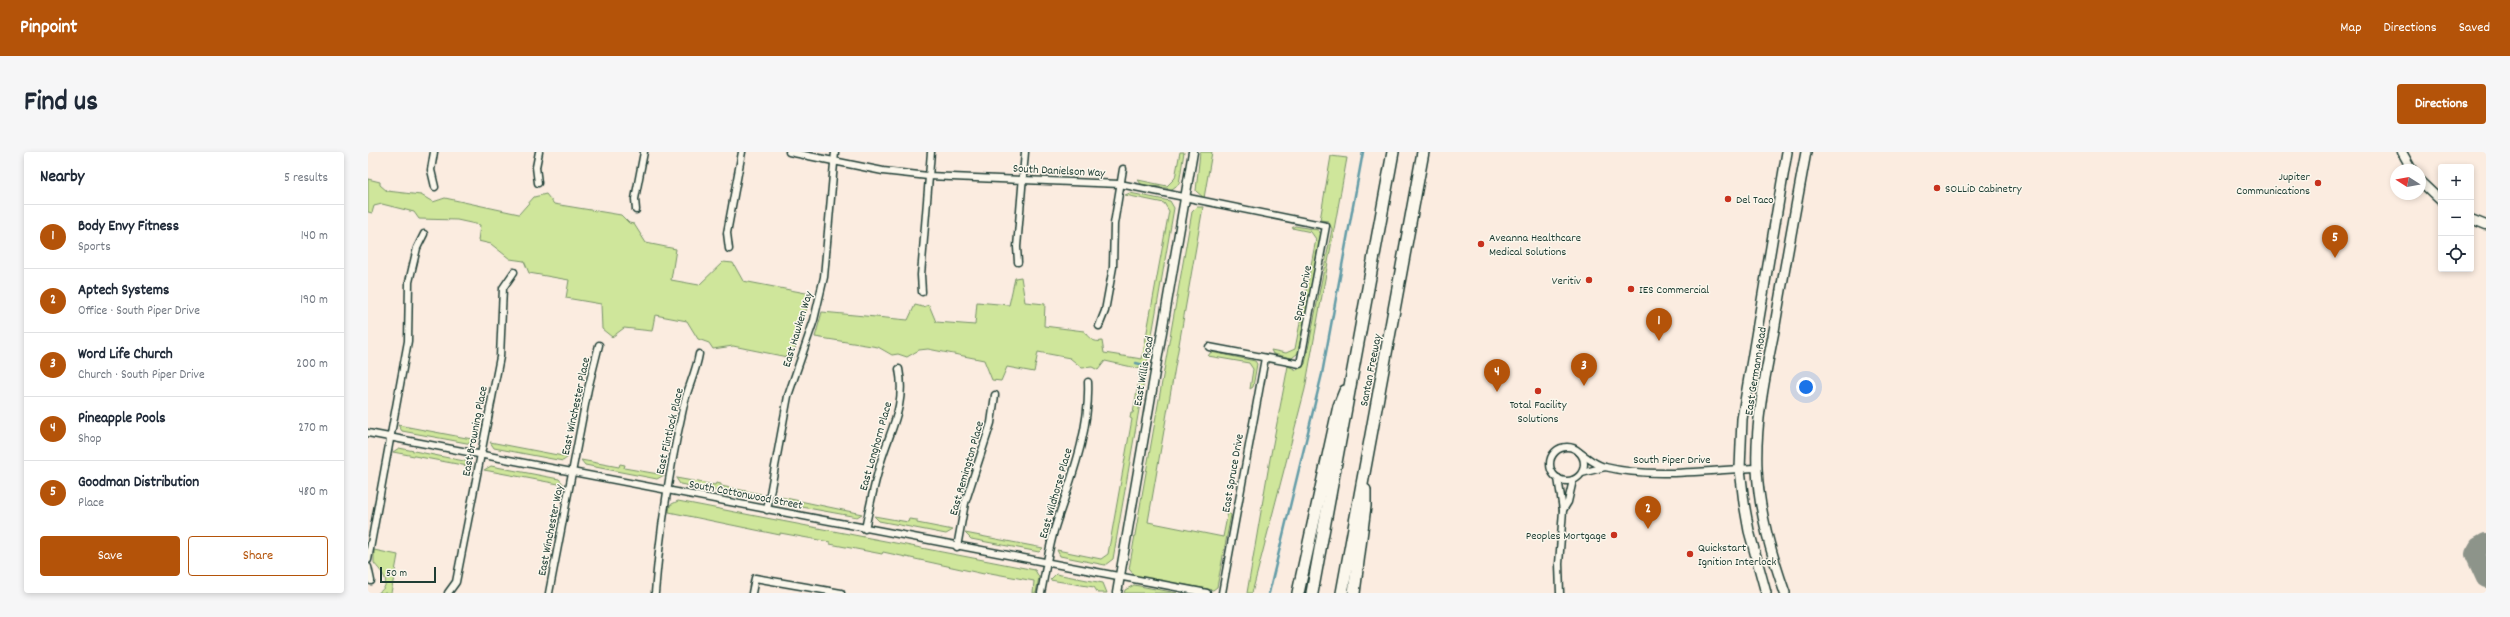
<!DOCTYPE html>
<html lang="en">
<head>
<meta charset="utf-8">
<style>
	body { margin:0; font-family:Dekko,sans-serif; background:#f6f6f7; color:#1f2937 }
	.controls { position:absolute; right:12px; top:12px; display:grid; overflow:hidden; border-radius:4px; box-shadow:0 2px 6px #0003 }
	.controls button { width:36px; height:36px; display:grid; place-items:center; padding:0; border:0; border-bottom:1px solid #e0e1e3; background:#fff; color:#1f2937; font:20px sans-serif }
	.compass { position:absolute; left:2022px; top:12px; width:36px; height:36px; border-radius:50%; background:#fff; box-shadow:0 2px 6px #0003; rotate:281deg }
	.scale { position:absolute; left:12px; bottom:10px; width:56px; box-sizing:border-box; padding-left:4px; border:2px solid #1f3d34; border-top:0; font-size:11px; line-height:14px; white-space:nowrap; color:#1f3d34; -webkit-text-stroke:3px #fbf7ec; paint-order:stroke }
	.you { position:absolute; left:1438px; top:235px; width:14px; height:14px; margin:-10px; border:3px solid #fff; border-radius:50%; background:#1a73e8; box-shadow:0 0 0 6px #1a73e833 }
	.badge { display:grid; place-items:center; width:26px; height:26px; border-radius:50%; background:#b45309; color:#fff; font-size:13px; font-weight:700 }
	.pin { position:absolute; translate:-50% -33px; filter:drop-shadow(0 1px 2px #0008) }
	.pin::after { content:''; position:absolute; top:21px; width:14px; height:12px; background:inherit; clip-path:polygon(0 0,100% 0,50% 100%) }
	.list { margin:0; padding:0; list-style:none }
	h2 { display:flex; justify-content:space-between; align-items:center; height:52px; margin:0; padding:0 16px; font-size:17px }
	h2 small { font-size:13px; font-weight:400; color:#747a83 }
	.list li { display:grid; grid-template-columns:26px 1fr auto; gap:12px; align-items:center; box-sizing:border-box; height:64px; padding:0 16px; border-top:1px solid #e0e1e3 }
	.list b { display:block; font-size:15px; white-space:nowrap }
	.list p { margin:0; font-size:13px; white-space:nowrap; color:#747a83 }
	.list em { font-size:13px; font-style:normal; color:#747a83 }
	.actions { display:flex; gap:8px; padding:12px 16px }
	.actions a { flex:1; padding:9px 0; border:1px solid #b45309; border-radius:4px; text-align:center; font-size:14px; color:#b45309 }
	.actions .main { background:#b45309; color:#fff }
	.icon { flex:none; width:22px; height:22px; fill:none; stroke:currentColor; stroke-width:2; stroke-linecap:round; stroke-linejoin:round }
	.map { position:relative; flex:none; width:2118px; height:441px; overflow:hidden; border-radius:4px }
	header { display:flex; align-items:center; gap:24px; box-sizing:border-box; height:56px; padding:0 20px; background:#b45309; color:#fff }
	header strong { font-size:19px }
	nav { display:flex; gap:22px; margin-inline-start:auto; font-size:14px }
	.intro { display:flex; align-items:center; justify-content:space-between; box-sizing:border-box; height:96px; padding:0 24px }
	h1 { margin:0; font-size:28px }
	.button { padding:10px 18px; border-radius:4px; background:#b45309; color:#fff; font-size:14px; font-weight:700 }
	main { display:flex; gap:24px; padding:0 24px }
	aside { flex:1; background:#fff; border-radius:4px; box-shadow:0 2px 6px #0003 }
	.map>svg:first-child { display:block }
	.green { fill:#cfe69b; stroke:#779268 }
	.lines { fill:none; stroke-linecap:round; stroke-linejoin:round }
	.stream { stroke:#649ca7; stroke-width:2.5 }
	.taxiway { stroke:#8d948a; stroke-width:20 }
	.minor-casing { stroke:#1f3d34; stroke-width:9 }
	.tertiary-casing { stroke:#1f3d34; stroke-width:11 }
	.secondary-casing { stroke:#1f3d34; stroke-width:12 }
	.motorway-casing { stroke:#1f3d34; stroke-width:14 }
	.minor { stroke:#fbf7ec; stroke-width:6 }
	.tertiary { stroke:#fbf7ec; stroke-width:8 }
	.secondary { stroke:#fbf7ec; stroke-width:9 }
	.motorway { stroke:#fbf7ec; stroke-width:11 }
	.poi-dot { fill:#c8321e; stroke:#fbf7ec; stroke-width:1.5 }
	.labels { text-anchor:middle; stroke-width:3; stroke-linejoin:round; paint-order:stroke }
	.street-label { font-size:12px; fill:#1f3d34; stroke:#fbf7ec }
	.poi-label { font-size:12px; fill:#1f3d34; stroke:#fbf7ec; text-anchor:start }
</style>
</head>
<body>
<header>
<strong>Pinpoint</strong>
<nav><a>Map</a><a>Directions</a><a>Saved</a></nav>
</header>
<div class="intro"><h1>Find us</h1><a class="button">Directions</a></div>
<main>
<aside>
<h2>Nearby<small>5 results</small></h2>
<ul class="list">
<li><span class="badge">1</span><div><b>Body Envy Fitness</b><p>Sports</p></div><em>140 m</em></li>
<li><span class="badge">2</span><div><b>Aptech Systems</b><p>Office · South Piper Drive</p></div><em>190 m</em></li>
<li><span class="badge">3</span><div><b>Word Life Church</b><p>Church · South Piper Drive</p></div><em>200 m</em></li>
<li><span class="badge">4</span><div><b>Pineapple Pools</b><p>Shop</p></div><em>270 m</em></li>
<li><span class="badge">5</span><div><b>Goodman Distribution</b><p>Place</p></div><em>480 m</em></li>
</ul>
<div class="actions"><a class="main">Save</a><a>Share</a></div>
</aside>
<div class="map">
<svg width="2118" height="441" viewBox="0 0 2118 441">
	<rect width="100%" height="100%" fill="#fbece0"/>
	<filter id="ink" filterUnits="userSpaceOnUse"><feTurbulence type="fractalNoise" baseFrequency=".025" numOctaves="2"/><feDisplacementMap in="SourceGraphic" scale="8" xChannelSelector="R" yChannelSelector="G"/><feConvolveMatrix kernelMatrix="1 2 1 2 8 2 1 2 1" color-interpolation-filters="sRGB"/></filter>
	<g filter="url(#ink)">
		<g class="green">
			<polygon points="812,0 816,0 811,32 804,37 773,32 770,28 799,34 807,26"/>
			<polygon points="832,0 844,0 836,46 828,39"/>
			<polygon points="963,4 979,6 937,237 884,441 879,441 902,307 920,214 929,218 937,212 964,77 960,69 952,68"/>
			<polygon points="0,27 12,30 12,33 19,39 53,43 65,50 77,46 151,62 166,45 178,42 186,52 253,63 261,71 266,72 278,91 308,97 303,128 331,133 355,110 365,111 375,129 443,142 424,206 365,194 345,197 341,191 330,187 319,169 287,163 284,179 256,176 244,185 234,177 233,152 198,146 201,128 161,121 156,109 142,107 123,92 110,89 112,73 89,68 51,67 46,60 14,52 6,54 4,61 0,60"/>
			<path d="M762 41 802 49 806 56 745 407 737 413 692 404 689 398 733 407 740 402 764 267 762 266 763 261H765L773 217 737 209 730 218 724 215 714 216 702 206 670 200 666 220 639 215 633 229 624 228 616 208 560 197 551 198 539 205 530 202 524 203 510 195 447 185 454 160 540 168 547 153 555 155 561 153 568 170 607 173 609 150 641 153 647 126 653 125 657 150 677 152 676 174 716 179C720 186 726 191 734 189L736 201 774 207 801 59 796 51 757 43Z"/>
			<polygon points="829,55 835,55 780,370 855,385 860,360 863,363 849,435 845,438 767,424 761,417 824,60"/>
			<polygon points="927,74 950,78 953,82 930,201 924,206 905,202 903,198 918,201 927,197 948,87 943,80 924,76"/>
			<polygon points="843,200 887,209 889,212 885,235 882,237 885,217 881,211 840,204"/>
			<polygon points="30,273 109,288 104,292 34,279"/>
			<polygon points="122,290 200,305 195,309 126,296"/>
			<polygon points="31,296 101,310 105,315 25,300"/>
			<polygon points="213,308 251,315 252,312 257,313 256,316 296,323 289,327 217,313"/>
			<polygon points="123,314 191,327 196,333 116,318"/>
			<polygon points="308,326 347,333 348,331 353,332 353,334 393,342 387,346 312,332"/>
			<polygon points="408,344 494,362 489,365 412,351"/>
			<polygon points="310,349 667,418 671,425 668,441 665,441 666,429 617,420 616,422 515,400 514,402 462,392 462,390 412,381 412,383 301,360 302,353"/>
			<polygon points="506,364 540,370 541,367 549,368 549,371 585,378 578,382 511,369"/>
			<polygon points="597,381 675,396 671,400 603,387"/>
			<path d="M6 398 30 403 23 441H10C26 431 13 420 6 411Z"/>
			<polygon points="688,422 735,431 739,441 730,441 726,435 682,428"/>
			<polygon points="766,433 809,441 756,441 757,438"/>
		</g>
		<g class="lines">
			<g class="stream">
				<polyline points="768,211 776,213"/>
				<polyline points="901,441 954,222 995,0"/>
			</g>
			<polyline class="taxiway" points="2118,391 2111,395 2107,402 2118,426"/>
			<g class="minor-casing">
				<g id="minor">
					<polyline points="66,0 63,18 67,35"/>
					<polyline points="421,0 515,19 560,24 752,32 958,74 932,212 841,195"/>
					<polyline points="170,31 168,15 171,0"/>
					<polyline points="268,58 267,47 276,0"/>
					<polyline points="361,97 359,81 374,0"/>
					<polyline points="650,110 649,95 657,0"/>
					<polyline points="554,140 553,123 563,0"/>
					<polyline points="731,174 737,159 745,115 746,72 755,17"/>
					<polyline points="0,281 839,441"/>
					<circle cx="1199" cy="312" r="17"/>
					<path d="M1211 300C1220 306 1227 313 1237 315 1286 327 1340 318 1389 316"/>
					<polyline points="1214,321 1237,315"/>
					<polyline points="1190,326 1195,358"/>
					<polyline points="399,358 420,244 446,168 456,125 467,0"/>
					<path d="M497 377C501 358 505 338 510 320 519 282 539 257 531 217"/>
					<polyline points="589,395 597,351 623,271 627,243"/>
					<polyline points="0,408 40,189 41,130 49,96 56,82"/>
					<polyline points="0,415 3,429"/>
					<polyline points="80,441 88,430 132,205 135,136 146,120"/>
					<polyline points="181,441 220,237 231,193"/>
					<path d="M287 441C292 377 302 314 316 252 320 235 328 220 331 202"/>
					<polyline points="384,441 387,426 473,441"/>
					<path d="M673 441C678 417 681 392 689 369 704 324 722 278 720 230"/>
					<polyline points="854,441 897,206"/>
					<polyline points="1192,441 1191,412 1195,358 1200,350 1205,328"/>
				</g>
			</g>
			<g class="tertiary-casing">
				<g id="tertiary">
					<polyline points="2034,0 2044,18"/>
					<polyline points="2052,29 2073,49"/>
					<polyline points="2103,67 2118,73"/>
					<polyline points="749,441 825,0"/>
				</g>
			</g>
			<g class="secondary-casing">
				<g id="secondary">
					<polyline points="1398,441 1381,379 1376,351 1372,317 1374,267 1419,0"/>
					<path d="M1417 441C1403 401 1391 360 1389 317 1387 271 1397 224 1406 179 1416 119 1427 60 1438 0"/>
				</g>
			</g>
			<g class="motorway-casing">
				<g id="motorway">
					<polyline points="930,441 971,254 977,239"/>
					<polyline points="944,441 1025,0"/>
					<polyline points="974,441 1055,0"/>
					<polyline points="986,441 997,354 997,338"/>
				</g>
			</g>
			<use href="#minor" class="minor"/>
			<use href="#tertiary" class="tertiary"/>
			<use href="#secondary" class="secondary"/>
			<use href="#motorway" class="motorway"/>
		</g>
	</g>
	<g class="poi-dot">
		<circle cx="1950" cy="31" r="4"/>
		<circle cx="1569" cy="36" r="4"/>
		<circle cx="1360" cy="47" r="4"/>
		<circle cx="1113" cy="92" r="4"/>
		<circle cx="1221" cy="128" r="4"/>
		<circle cx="1263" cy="137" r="4"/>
		<circle cx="1170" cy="239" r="4"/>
		<circle cx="1246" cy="383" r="4"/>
		<circle cx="1322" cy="402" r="4"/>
	</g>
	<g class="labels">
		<g class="street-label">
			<text transform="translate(691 18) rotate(3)" y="4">South Danielson Way</text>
			<text transform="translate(934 141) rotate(-79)" y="4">Spruce Drive</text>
			<text transform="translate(429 177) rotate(-73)" y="4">East Hawken Way</text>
			<text transform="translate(1002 218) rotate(-79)" y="4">Santan Freeway</text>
			<text transform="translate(775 219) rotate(-80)" y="4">East Willis Road</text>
			<text transform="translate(1387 219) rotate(-81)" y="4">East Germann Road</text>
			<text transform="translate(207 254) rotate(-78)" y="4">East Winchester Place</text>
			<text transform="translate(106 279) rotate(-79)" y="4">East Browning Place</text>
			<text transform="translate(301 279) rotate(-77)" y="4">East Flintlock Place</text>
			<text transform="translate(507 294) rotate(-74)" y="4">East Longhorn Place</text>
			<text x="1304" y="311">South Piper Drive</text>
			<text transform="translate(598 316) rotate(-74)" y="4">East Remington Place</text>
			<text transform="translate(864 321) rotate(-80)" y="4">East Spruce Drive</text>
			<text transform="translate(687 341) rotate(-74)" y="4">East Wildhorse Place</text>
			<text transform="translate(378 342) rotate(11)" y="4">South Cottonwood Street</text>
			<text transform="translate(182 378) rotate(-79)" y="4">East Winchester Way</text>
		</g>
		<g class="poi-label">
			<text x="1942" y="28" text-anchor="end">Jupiter<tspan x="1942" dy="14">Communications</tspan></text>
			<text x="1577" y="40">SOLLiD Cabinetry</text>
			<text x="1368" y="51">Del Taco</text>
			<text x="1121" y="89">Aveanna Healthcare<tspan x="1121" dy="14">Medical Solutions</tspan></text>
			<text x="1213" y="132" text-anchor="end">Veritiv</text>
			<text x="1271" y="141">IES Commercial</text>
			<text x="1170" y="256" text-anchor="middle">Total Facility<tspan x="1170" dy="14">Solutions</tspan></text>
			<text x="1238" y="387" text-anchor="end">Peoples Mortgage</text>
			<text x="1330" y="399">Quickstart<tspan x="1330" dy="14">Ignition Interlock</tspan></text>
		</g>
	</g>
</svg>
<div class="controls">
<button>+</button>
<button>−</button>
<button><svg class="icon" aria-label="locate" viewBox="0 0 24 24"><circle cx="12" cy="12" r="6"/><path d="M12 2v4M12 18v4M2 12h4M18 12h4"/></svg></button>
</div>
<svg class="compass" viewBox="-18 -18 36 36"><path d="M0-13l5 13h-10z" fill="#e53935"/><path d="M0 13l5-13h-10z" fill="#747a83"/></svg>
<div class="scale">50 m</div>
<div class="you"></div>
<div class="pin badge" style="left:1291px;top:189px">1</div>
<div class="pin badge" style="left:1280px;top:377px">2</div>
<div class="pin badge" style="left:1216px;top:234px">3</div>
<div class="pin badge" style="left:1129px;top:240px">4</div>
<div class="pin badge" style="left:1967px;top:106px">5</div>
</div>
</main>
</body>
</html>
